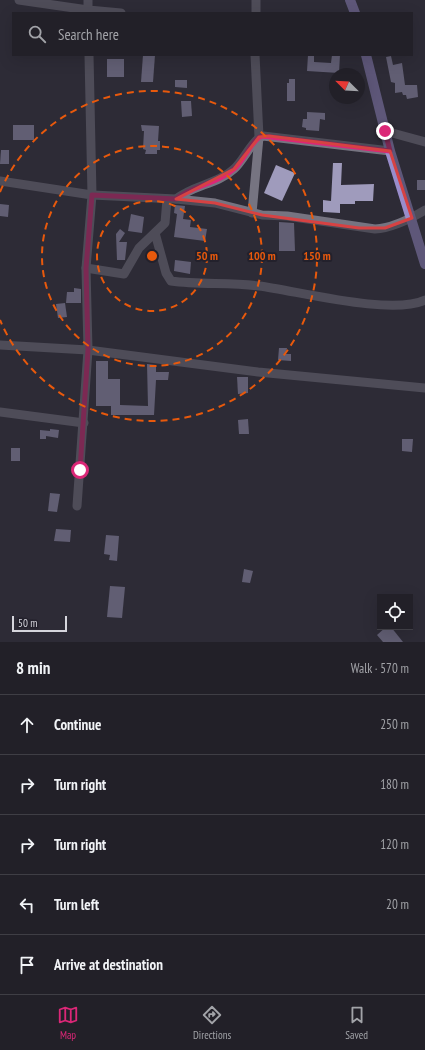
<!DOCTYPE html>
<html lang="en">
<head>
<meta charset="utf-8">
<style>
	body { margin:0; font-family:"PT Sans Narrow",sans-serif; background:#2e2d34; color:#f1f3f6 }
	.controls { position:absolute; right:12px; bottom:12px; display:grid; overflow:hidden; border-radius:0px; box-shadow:0 4px 16px #0002 }
	.controls button { width:36px; height:36px; display:grid; place-items:center; padding:0; border:0; border-bottom:1px solid #3f3e45; background:#222028; color:#f1f3f6; font:20px sans-serif }
	.compass { position:absolute; left:329px; top:68px; width:36px; height:36px; border-radius:50%; background:#222028; box-shadow:0 4px 16px #0002; rotate:294deg }
	.scale { position:absolute; left:12px; bottom:10px; width:55px; box-sizing:border-box; padding-left:4px; border:2px solid #d6d6dd; border-top:0; font-size:11px; line-height:14px; white-space:nowrap; color:#d6d6dd; -webkit-text-stroke:3px #23212c; paint-order:stroke }
	.stop { position:absolute; width:12px; height:12px; margin:-9px; border:3px solid #db2777; border-radius:50%; background:#fff }
	.stop.end { background:#db2777; border-color:#fff; box-shadow:0 1px 4px #0008 }
	.list { margin:0; padding:0; list-style:none }
	h2 { display:flex; justify-content:space-between; align-items:center; height:52px; margin:0; padding:0 16px; font-size:17px }
	h2 small { font-size:13px; font-weight:400; color:#a2a3a8 }
	.list li { display:grid; grid-template-columns:26px 1fr auto; gap:12px; align-items:center; box-sizing:border-box; height:60px; padding:0 16px; border-top:1px solid #3f3e45 }
	.list b { display:block; font-size:15px; white-space:nowrap }
	.list em { font-size:13px; font-style:normal; color:#a2a3a8 }
	.icon { flex:none; width:22px; height:22px; fill:none; stroke:currentColor; stroke-width:2; stroke-linecap:round; stroke-linejoin:round }
	.map { position:relative; flex:none; width:425px; height:642px; overflow:hidden }
	.search { position:absolute; background:#222028; box-shadow:0 4px 16px #0002; left:12px; right:12px; top:12px; height:44px; display:flex; align-items:center; gap:10px; box-sizing:border-box; padding:0 14px; border-radius:0px; color:#a2a3a8; font-size:15px }
	.sheet { height:352px; background:#222028 }
	nav { display:flex; justify-content:space-around; align-items:center; box-sizing:border-box; height:56px; border-top:1px solid #3f3e45; background:#222028; font-size:11px; color:#a2a3a8 }
	nav a { display:grid; justify-items:center; gap:2px }
	nav .on { color:#db2777 }
	.map>svg:first-child { display:block }
	.building { fill:#9f9bbc }
	.lines { fill:none; stroke-linecap:round; stroke-linejoin:round }
	.minor { stroke:#767481; stroke-width:9 }
	.major { stroke:#998dcb; stroke-width:10 }
	.route { stroke:#db2777; stroke-width:5 }
	.marked { fill:none; stroke:#d64243; stroke-width:3; stroke-linejoin:round }
	.ring { fill:none; stroke:#e8590c; stroke-width:2; stroke-dasharray:7 5 }
	.centre { fill:#e8590c; stroke:#23212c; stroke-width:2 }
	.ring-label { font-size:12px; text-anchor:middle; font-weight:bold; fill:#e8590c; stroke:#23212c; stroke-width:4; stroke-linejoin:round; paint-order:stroke }
</style>
</head>
<body>
<div class="map">
<svg width="425" height="642" viewBox="0 0 425 642">
	<rect width="100%" height="100%" fill="#2d2b36"/>
	<g class="building">
		<polygon points="143,55 155,55 153,82 141,82"/>
		<polygon points="308,55 314,55 314,62 331,63 332,55 340,55 339,73 307,71"/>
		<polygon points="391,56 393,65 402,63 405,85 417,85 418,97 407,99 406,95 403,95 402,92 395,93 395,83 391,82 386,57"/>
		<rect x="107" y="59" width="17" height="18"/>
		<polygon points="289,79 295,79 295,101 287,101 287,83 289,83"/>
		<polygon points="175,80 187,80 187,88 175,87"/>
		<polygon points="181,101 191,101 192,116 182,117"/>
		<polygon points="307,112 325,113 325,120 320,119 319,131 306,130 306,128 302,127 303,119 307,119"/>
		<rect x="13" y="125" width="21" height="15"/>
		<polygon points="141,125 159,126 158,141 160,141 160,150 157,150 157,154 145,154 146,150 143,149 144,131 142,131"/>
		<polygon points="1,150 9,150 9,164 0,164"/>
		<polygon points="333,163 342,163 341,185 374,184 373,201 355,201 355,204 340,204 340,213 323,212 323,200 331,201"/>
		<polygon points="276,165 295,173 282,201 264,193"/>
		<rect x="417" y="180" width="8" height="10"/>
		<polygon points="0,204 9,205 8,217 0,216"/>
		<polygon points="175,205 185,206 183,219 191,220 190,227 207,229 205,241 174,237 177,214 174,213"/>
		<polygon points="131,214 144,217 142,233 128,231"/>
		<polygon points="279,222 294,223 295,251 279,251"/>
		<polygon points="120,229 125,233 119,242 127,242 125,260 117,260 116,234"/>
		<polygon points="175,260 191,262 190,274 174,271"/>
		<polygon points="74,288 81,289 81,303 66,303 67,292 74,292"/>
		<polygon points="65,303 67,317 58,318 56,304"/>
		<polygon points="279,348 287,348 286,354 291,354 291,361 278,360"/>
		<polygon points="96,361 108,361 108,379 120,379 120,405 148,406 147,364 156,365 156,372 169,372 168,380 156,380 154,415 111,415 111,406 96,406"/>
		<polygon points="237,377 248,377 248,393 238,394"/>
		<polygon points="248,419 249,434 239,434 238,420"/>
		<polygon points="50,429 59,430 58,438 46,436 46,439 40,439 40,430 50,431"/>
		<polygon points="402,439 413,439 412,452 402,451"/>
		<rect x="11" y="448" width="9" height="13"/>
		<polygon points="50,493 60,494 57,512 48,511"/>
		<polygon points="56,529 71,530 70,542 54,541"/>
		<polygon points="106,535 119,536 117,561 109,560 110,555 104,554"/>
		<polygon points="244,569 253,571 250,583 242,582"/>
		<polygon points="110,586 125,587 122,618 107,617"/>
		<polygon points="386,627 391,627 403,642 383,642 377,635"/>
	</g>
	<g class="lines">
		<g class="minor">
			<polyline points="19,0 88,10 88,13"/>
			<polyline points="88,0 88,10 121,13"/>
			<polyline points="256,13 256,0"/>
			<path d="M89 55 92 195 176 199C193 185 218 184 234 169 244 160 252 140 263 136L390 151"/>
			<polyline points="385,131 425,142"/>
			<polyline points="0,181 92,195 86,268 88,350 77,506"/>
			<path d="M176 199 215 203 262 215 287 216 375 229C392 228 410 219 425 210"/>
			<polyline points="252,213 259,137 255,55"/>
			<path d="M155 233 166 273 171 281C200 285 230 282 259 286 298 291 392 316 425 300"/>
			<polyline points="86,268 124,274 139,248 165,223 167,199"/>
			<polyline points="0,345 88,350 258,372 425,388"/>
			<polyline points="0,412 84,423"/>
		</g>
		<g class="major">
			<polyline points="350,0 355,13"/>
			<polyline points="366,55 390,151 425,264"/>
		</g>
	</g>
	<g class="lines">
		<path class="route" d="M80 470 88 350 86 268 92 195 176 199C193 185 218 184 234 169 244 161 252 139 262 136L390 151 385 131"/>
	</g>
	<path d="M0 0H425V642H0ZM269 136 390 151 412 218 385 228H359L262 215 215 203 176 199 234 169 259 137Z" fill="#2d2b36" fill-opacity=".55" fill-rule="evenodd"/>
	<path class="marked" d="M269 136 390 151 412 218 385 228H359L262 215 215 203 176 199 234 169 259 137Z"/>
	<g class="ring">
		<circle cx="152" cy="256" r="55"/>
		<circle cx="152" cy="256" r="110"/>
		<path d="M0 192A165 165 0 1 1 0 320"/>
	</g>
	<circle cx="152" cy="256" r="6" class="centre"/>
	<g class="ring-label">
		<text x="207" y="260">50 m</text>
		<text x="262" y="260">100 m</text>
		<text x="317" y="260">150 m</text>
	</g>
</svg>
<div class="controls">
<button><svg class="icon" aria-label="locate" viewBox="0 0 24 24"><circle cx="12" cy="12" r="6"/><path d="M12 2v4M12 18v4M2 12h4M18 12h4"/></svg></button>
</div>
<svg class="compass" viewBox="-18 -18 36 36"><path d="M0-13l5 13h-10z" fill="#e53935"/><path d="M0 13l5-13h-10z" fill="#a2a3a8"/></svg>
<div class="scale">50 m</div>
<div class="stop" style="left:80px;top:470px"></div>
<div class="stop end" style="left:385px;top:131px"></div>
<div class="search"><svg class="icon" aria-label="search" viewBox="0 0 24 24"><circle cx="10" cy="10" r="6"/><path d="M15 15l6 6"/></svg>Search here</div>
</div>
<section class="sheet">
<h2>8 min<small>Walk · 570 m</small></h2>
<ul class="list">
<li><svg class="icon" aria-label="ahead" viewBox="0 0 24 24"><path d="M12 20V5M6 11l6-6 6 6"/></svg><div><b>Continue</b></div><em>250 m</em></li>
<li><svg class="icon" aria-label="right" viewBox="0 0 24 24"><path d="M7 20v-9h11M14 6l5 5-5 5"/></svg><div><b>Turn right</b></div><em>180 m</em></li>
<li><svg class="icon" aria-label="right" viewBox="0 0 24 24"><path d="M7 20v-9h11M14 6l5 5-5 5"/></svg><div><b>Turn right</b></div><em>120 m</em></li>
<li><svg class="icon" aria-label="left" viewBox="0 0 24 24"><path d="M17 20v-9H6M10 6l-5 5 5 5"/></svg><div><b>Turn left</b></div><em>20 m</em></li>
<li><svg class="icon" aria-label="arrive" viewBox="0 0 24 24"><path d="M6 21V4h12l-3 4 3 4H6"/></svg><div><b>Arrive at destination</b></div></li>
</ul>
</section>
<nav>
<a class="on"><svg class="icon" aria-label="map" viewBox="0 0 24 24"><path d="M3 6l6-2 6 2 6-2v14l-6 2-6-2-6 2zM9 4v14M15 6v14"/></svg>Map</a>
<a><svg class="icon" aria-label="directions" viewBox="0 0 24 24"><path d="M12 3l9 9-9 9-9-9zM9 14v-3h6M13 9l2 2-2 2"/></svg>Directions</a>
<a><svg class="icon" aria-label="saved" viewBox="0 0 24 24"><path d="M7 4h10v16l-5-4-5 4z"/></svg>Saved</a>
</nav>
</body>
</html>
